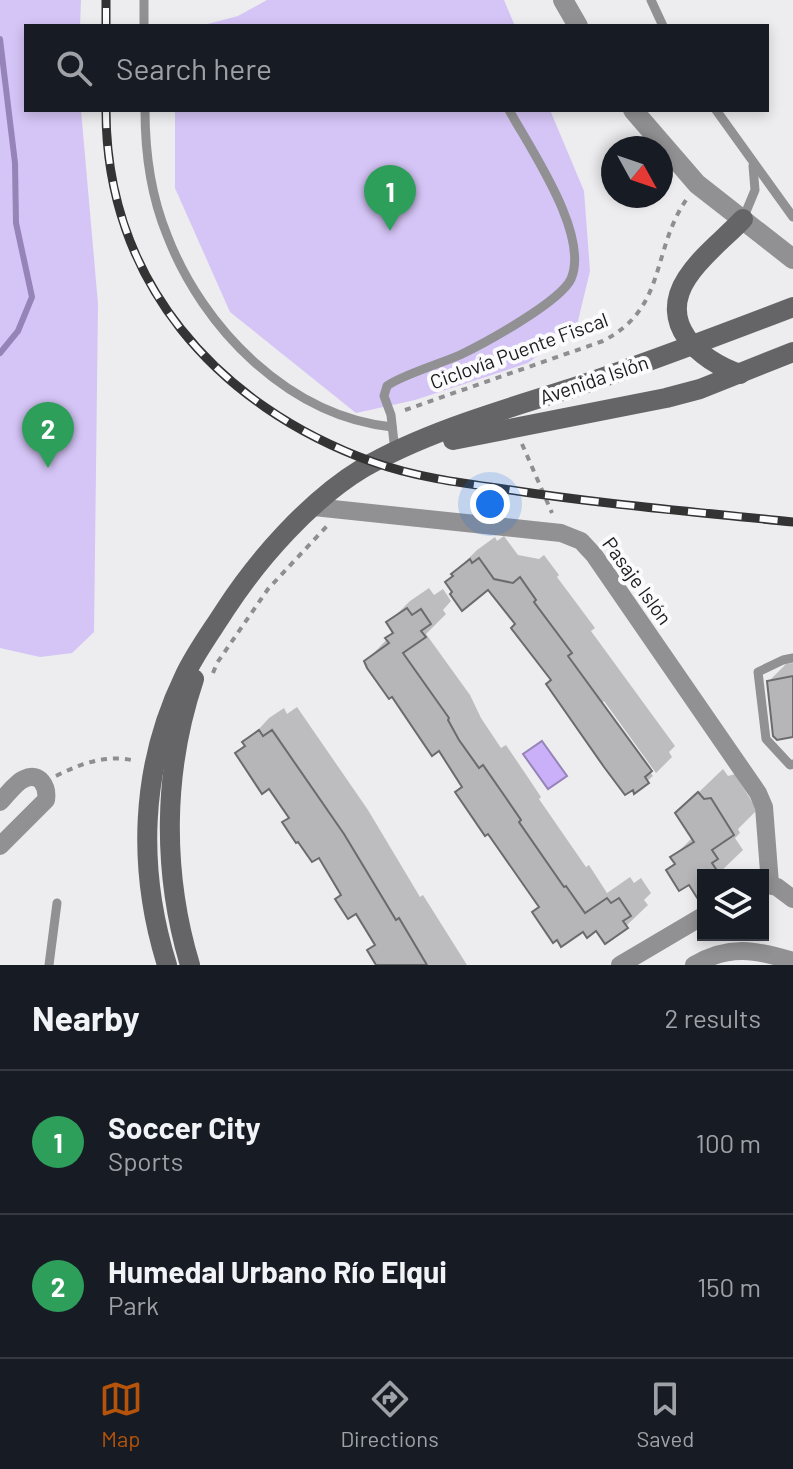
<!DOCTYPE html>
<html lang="en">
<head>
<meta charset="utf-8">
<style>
	body { margin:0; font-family:Barlow,sans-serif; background:#242831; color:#f1f3f6 }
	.controls { position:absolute; right:24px; bottom:24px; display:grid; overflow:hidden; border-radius:0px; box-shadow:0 4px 12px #0003 }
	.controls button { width:72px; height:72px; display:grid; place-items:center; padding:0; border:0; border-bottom:2px solid #363941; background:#171b24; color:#f1f3f6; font:40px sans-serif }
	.compass { position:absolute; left:601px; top:136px; width:72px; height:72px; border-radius:50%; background:#171b24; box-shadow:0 4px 12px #0003; rotate:130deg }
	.you { position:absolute; left:490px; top:504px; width:28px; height:28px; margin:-20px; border:6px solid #fff; border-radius:50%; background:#1a73e8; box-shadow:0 0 0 12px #1a73e833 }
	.badge { display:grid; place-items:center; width:52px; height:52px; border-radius:50%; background:#b45309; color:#fff; font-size:26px; font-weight:700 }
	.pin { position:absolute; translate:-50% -66px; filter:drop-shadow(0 2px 4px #0008) }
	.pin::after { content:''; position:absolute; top:42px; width:28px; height:24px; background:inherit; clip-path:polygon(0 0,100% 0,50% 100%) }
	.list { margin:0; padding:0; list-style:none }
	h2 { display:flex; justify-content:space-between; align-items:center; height:104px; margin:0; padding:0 32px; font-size:34px }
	h2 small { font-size:26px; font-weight:400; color:#9ea1a6 }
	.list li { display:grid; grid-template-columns:52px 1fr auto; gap:24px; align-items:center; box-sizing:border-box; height:144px; padding:0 32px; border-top:2px solid #363941 }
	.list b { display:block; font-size:30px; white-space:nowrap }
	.list p { margin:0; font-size:26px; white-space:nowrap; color:#9ea1a6 }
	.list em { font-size:26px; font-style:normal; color:#9ea1a6 }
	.icon { flex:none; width:44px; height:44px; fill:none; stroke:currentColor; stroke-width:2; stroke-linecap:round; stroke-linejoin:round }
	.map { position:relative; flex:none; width:793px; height:965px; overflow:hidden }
	.search { position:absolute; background:#171b24; box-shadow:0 4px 12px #0003; left:24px; right:24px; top:24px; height:88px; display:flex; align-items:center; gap:20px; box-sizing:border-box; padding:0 28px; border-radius:0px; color:#9ea1a6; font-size:30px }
	.sheet { height:392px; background:#171b24 }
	nav { display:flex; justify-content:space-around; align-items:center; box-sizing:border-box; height:112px; border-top:2px solid #363941; background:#171b24; font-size:22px; color:#9ea1a6 }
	nav a { display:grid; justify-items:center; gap:4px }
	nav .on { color:#b45309 }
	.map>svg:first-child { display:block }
	.green { fill:#d5c4f6 }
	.water { fill:#cab0f9; stroke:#9683b7; stroke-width:2 }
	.shadow { fill:#0003 }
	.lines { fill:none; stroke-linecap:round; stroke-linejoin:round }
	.stream { stroke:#9683b7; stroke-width:6 }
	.building { fill:#b6b6b9; stroke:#6b6a6d; stroke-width:2 }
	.path { stroke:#8e8e90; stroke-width:4; stroke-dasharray:6 6; stroke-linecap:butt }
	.service { stroke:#919092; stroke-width:9 }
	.minor { stroke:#919092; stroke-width:18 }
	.tertiary { stroke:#919092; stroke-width:20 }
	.secondary { stroke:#656567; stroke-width:20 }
	.rail-casing { stroke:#333334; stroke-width:9 }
	.rail { stroke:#fbfafd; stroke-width:6; stroke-dasharray:18; stroke-linecap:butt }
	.labels { text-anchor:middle; stroke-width:8; stroke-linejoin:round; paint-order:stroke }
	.street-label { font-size:20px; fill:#1b1b1c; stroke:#fbfafd }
</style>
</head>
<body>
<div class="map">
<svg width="793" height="965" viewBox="0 0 793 965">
	<rect width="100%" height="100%" fill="#edecef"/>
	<g class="green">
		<polygon points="0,0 81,0 80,26 26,26 26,110 81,110 98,304 94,632 72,653 40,657 0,648"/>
		<polygon points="267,0 504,0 515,26 200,26 238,16"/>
		<polygon points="175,110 550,110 584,191 590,271 577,325 528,363 415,400 356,413 230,312 175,188"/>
	</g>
	<polygon class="water" points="542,741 567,776 548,789 523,754"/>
	<g class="shadow">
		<polygon points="504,536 518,555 539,559 544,555 559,575 557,577 595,628 591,631 675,746 669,752 672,757 656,773 604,701 601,704 653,776 635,791 489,588 453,574 477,550 495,537 497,541"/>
		<polygon points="429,588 434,595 443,589 451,601 443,610 446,614 426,634 470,695 481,718 501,748 506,745 527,776 541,797 539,799 586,867 589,865 607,893 630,877 634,883 641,878 651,893 644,900 648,905 626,926 597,928 540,906 489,831 440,748 366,661 395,631 389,622 410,601"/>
		<polygon points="793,663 793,735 769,681 786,664"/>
		<polygon points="297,707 368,810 420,897 423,895 467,965 378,965 370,950 377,943 319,855 298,839 290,817 270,787 237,753 269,718 284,708 287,714"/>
		<polygon points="723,769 728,776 735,774 757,810 738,829 740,833 735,838 743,850 717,875 703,875 703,884 694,890 689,882 668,870 676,862 673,857 693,837 677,813"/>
	</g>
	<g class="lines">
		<polyline class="stream" points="0,39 15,163 16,223 32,297 18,331 0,353"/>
	</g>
	<g class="building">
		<polygon points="479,558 494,579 513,583 520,577 536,600 534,602 572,653 568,656 652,771 645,777 649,783 634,794 633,790 625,795 604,767 546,684 551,680 511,628 515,624 488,590 462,611 450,594 452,592 445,582 453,576 451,574 470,559 472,563"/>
		<polygon points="407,608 412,615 421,609 431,624 421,631 426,637 403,653 449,718 448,720 459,740 479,768 483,765 506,798 521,820 519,822 564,887 566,886 585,913 607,898 611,903 619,898 631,916 623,921 628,928 605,944 596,931 587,938 583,932 561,947 557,940 553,943 532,912 539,907 488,834 485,836 455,792 462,787 439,751 432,756 392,697 389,699 367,668 364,661 389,643 385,638 393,633 386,622"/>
		<polygon points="793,676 793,737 777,740 773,736 767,681"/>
		<polygon points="259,730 263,736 272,730 344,834 396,920 399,918 427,965 376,965 367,950 375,945 356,914 348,919 335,899 341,895 319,858 312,862 298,842 296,843 282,822 289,818 269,789 262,794 235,753 245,746 242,742"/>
		<polygon points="698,792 704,799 711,798 734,835 712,850 718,859 712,863 720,875 703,875 701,904 689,885 679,891 666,870 675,864 670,857 694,842 675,813"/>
	</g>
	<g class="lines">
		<g class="path">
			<path d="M405 410 603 341C667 308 651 252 686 200"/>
			<polyline points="522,444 552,513"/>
			<polyline points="213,673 217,663 268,589 327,526"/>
			<path d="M56 776C82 763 107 754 136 761"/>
		</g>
		<g class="service">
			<polyline points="144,0 144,26"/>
			<polyline points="651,0 663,26"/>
			<path d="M145 110C145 152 151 196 167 235 203 329 289 416 392 427"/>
			<polyline points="716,110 793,217"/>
			<polyline points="743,219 755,190 753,166"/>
			<path d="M395 452 391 415 384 396 387 386C399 376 442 363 460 355 485 343 560 302 571 279 590 235 531 150 509 110"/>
			<polyline points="793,658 783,660 758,672 766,739 790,765 793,764"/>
			<polyline points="49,965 57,903"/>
		</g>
		<g class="minor">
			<polyline points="314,507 561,533 581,541 594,555 758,793 764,807 770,884"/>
			<path d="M0 802C7 795 16 782 24 779 40 771 48 787 46 800L0 846"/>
			<polyline points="763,884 777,887 793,899"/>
			<polyline points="620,965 703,916"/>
			<path d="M694 965C730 944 756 950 793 961"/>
		</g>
		<g class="tertiary">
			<polyline points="563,0 578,26"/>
			<polyline points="633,110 697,184 793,259"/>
		</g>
		<g class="secondary">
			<path d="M740 374C699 360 657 324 687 278 701 256 725 238 743 219"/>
			<polyline points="453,440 666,398 700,389 793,352"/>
			<path d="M167 965C137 869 140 768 184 677 195 653 211 632 225 610 258 559 310 500 363 468 425 432 503 410 572 388 646 363 720 335 793 307"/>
			<path d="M190 965C162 872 163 771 194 679"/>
		</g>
		<g class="rail-casing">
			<g id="rail">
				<polyline points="106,26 106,0"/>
				<path d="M106 110C106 281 217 406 373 462 415 477 460 483 504 489 600 504 696 512 793 522"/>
			</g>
		</g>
		<use href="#rail" class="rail"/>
	</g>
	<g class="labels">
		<g class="street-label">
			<text transform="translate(519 351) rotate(-20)" y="7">Ciclovía Puente Fiscal</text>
			<text transform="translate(594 380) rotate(-19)" y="7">Avenida Islón</text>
			<text transform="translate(637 581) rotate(54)" y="7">Pasaje Islón</text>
		</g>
	</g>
</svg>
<div class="controls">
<button><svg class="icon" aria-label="layers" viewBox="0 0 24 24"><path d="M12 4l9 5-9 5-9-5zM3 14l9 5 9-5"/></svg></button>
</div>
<svg class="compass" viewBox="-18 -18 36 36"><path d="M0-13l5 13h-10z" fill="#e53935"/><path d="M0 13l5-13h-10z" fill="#9ea1a6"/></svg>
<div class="you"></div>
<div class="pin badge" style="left:390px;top:231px;background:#2e9e5b">1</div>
<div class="pin badge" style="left:48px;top:468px;background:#2e9e5b">2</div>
<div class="search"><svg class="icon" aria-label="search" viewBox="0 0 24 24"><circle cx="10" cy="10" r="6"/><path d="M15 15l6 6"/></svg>Search here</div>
</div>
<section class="sheet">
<h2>Nearby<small>2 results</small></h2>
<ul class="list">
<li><span class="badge" style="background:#2e9e5b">1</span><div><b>Soccer City</b><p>Sports</p></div><em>100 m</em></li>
<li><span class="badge" style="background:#2e9e5b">2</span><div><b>Humedal Urbano Río Elqui</b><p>Park</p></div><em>150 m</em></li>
</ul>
</section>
<nav>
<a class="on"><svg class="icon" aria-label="map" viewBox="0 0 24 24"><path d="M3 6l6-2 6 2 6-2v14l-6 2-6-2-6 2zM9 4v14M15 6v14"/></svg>Map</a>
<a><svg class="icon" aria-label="directions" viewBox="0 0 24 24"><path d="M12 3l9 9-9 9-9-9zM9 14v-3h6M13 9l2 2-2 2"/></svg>Directions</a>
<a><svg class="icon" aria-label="saved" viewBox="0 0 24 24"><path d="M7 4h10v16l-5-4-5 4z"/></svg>Saved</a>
</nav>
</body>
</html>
